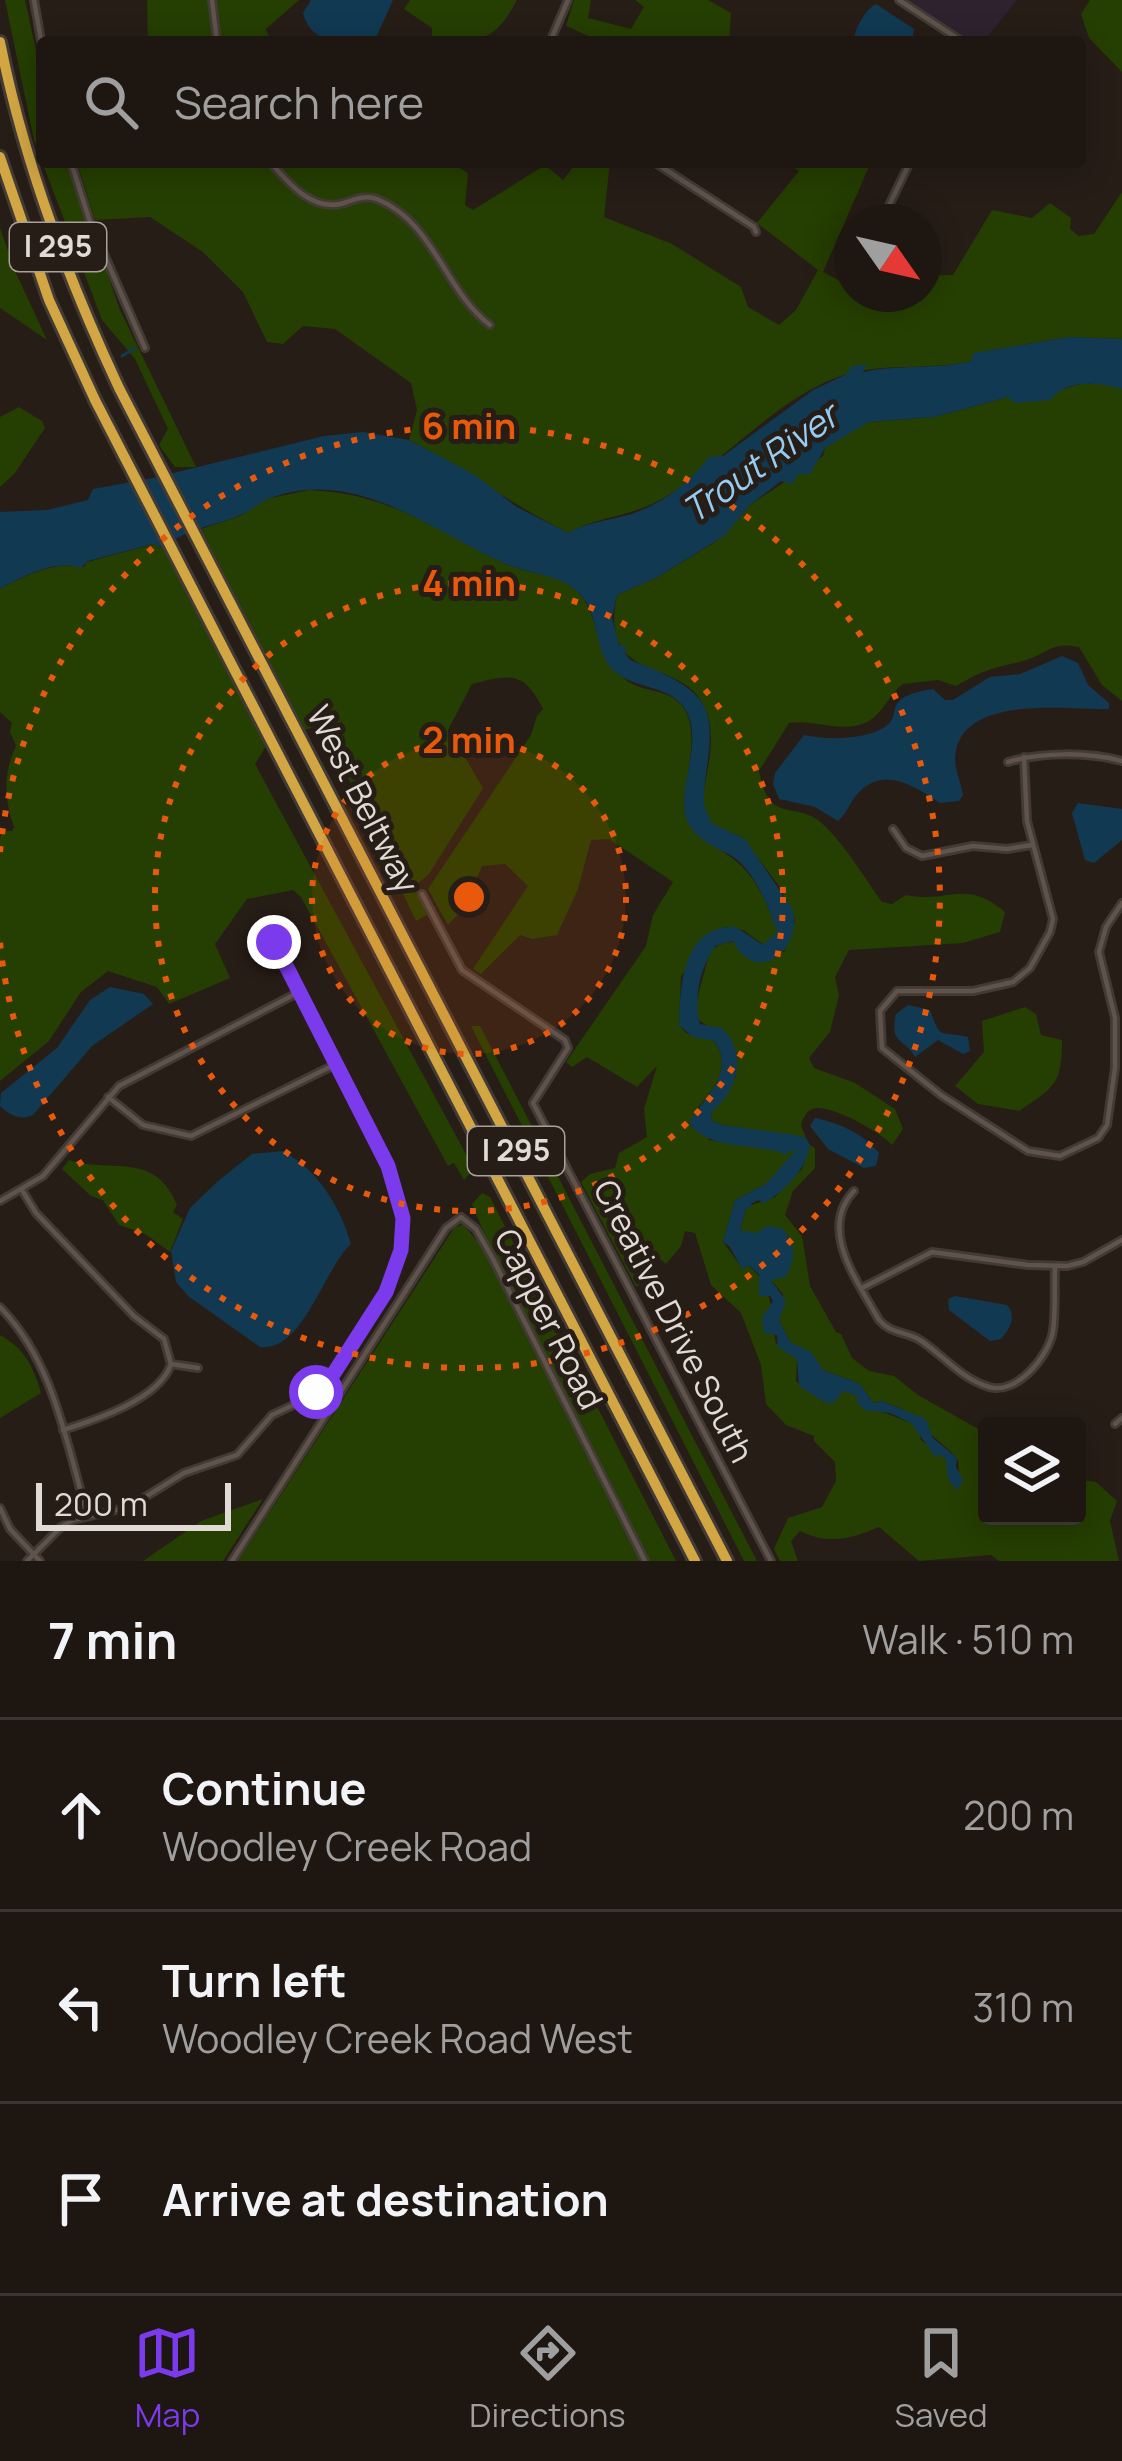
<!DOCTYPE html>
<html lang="en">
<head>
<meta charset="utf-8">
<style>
	body { margin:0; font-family:Manrope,sans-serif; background:#2a231f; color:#f1f3f6 }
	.controls { position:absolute; right:36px; bottom:36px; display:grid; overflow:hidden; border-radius:12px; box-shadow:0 6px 30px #0003 }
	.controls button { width:108px; height:108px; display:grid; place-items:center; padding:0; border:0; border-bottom:3px solid #3b3531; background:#1d1611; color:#f1f3f6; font:60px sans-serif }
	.compass { position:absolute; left:834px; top:204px; width:108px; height:108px; border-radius:50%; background:#1d1611; box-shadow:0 6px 30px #0003; rotate:124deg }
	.scale { position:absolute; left:36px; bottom:30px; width:195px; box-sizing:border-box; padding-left:12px; border:6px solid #e1dad5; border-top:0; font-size:33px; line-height:42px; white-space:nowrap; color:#e1dad5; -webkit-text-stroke:9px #271d17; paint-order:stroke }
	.stop { position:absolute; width:36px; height:36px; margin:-27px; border:9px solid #7c3aed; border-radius:50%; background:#fff }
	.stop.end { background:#7c3aed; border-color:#fff; box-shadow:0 3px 12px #0008 }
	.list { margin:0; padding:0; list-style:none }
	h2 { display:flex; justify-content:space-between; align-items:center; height:156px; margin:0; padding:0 48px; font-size:51px }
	h2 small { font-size:39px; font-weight:400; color:#a09f9f }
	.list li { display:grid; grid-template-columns:78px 1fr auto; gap:36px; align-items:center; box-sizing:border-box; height:192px; padding:0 48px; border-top:3px solid #3b3531 }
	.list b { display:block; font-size:45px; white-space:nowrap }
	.list p { margin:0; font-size:39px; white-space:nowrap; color:#a09f9f }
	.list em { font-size:39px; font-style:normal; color:#a09f9f }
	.icon { flex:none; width:66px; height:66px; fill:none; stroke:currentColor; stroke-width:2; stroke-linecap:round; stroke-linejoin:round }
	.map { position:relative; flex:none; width:1122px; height:1561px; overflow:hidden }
	.search { position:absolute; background:#1d1611; box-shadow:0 6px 30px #0003; left:36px; right:36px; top:36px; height:132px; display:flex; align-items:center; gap:30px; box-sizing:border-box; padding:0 42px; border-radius:12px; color:#a09f9f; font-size:45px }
	.sheet { height:732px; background:#1d1611 }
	nav { display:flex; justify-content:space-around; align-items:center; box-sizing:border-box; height:168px; border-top:3px solid #3b3531; background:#1d1611; font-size:33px; color:#a09f9f }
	nav a { display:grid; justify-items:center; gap:6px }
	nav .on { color:#7c3aed }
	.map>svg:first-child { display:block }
	.industrial { fill:#2f222f }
	.green { fill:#253e01 }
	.water { fill:#113952 }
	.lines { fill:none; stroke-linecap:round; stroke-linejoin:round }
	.stream { stroke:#113952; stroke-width:3 }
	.minor-casing { stroke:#423a35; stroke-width:10 }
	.motorway-casing { stroke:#423a35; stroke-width:16 }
	.minor { stroke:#5f534b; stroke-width:4.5 }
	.motorway { stroke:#d1a643; stroke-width:10 }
	.route { stroke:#7c3aed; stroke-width:15 }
	.ring { fill:none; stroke:#e8590c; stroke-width:6; stroke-dasharray:6 12 }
	.labels { text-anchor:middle; stroke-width:10; stroke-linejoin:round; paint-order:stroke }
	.shield { fill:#271d17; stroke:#a9a19c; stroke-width:3 }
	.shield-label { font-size:30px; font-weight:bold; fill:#e1dad5 }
	.street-label { font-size:33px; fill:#e1dad5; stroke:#271d17 }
	.water-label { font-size:36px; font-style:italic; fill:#94ccf3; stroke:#271d17 }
	.centre { fill:#e8590c; stroke:#271d17; stroke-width:6 }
	.ring-label { font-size:36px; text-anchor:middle; font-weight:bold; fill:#e8590c; stroke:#271d17; stroke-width:10; stroke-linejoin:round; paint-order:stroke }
</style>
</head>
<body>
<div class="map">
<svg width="1122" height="1561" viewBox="0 0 1122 1561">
	<rect width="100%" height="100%" fill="#271d17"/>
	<polygon class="industrial" points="905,0 1017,0 983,42 969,42"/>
	<g class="green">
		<polygon points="5,0 25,0 42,78 42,162 68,162 120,310 196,467 175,467 159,445 168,429 135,359 102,320 34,140"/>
		<polygon points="147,0 299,0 266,29 271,42 148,42"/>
		<path d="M410 0H517C494 44 478 42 432 42V28L404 9Z"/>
		<polygon points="574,0 591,0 588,18 631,29 644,7 635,0 708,0 731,13 729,42 602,42 566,26"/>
		<polygon points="1090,0 1122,0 1122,72 1089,38 1081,14"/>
		<path d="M77 162H450L468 173 465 205 473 210 545 165 563 180 577 162H610L604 217 672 244 741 287 748 307 779 325 796 310 818 270 757 223 799 171 786 162H871L823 272 852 287V294H924V276L953 275 992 210 1032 218 1050 203 1071 218 1070 229 1079 236 1094 234 1122 192V339L1069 337 975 353 971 361C929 371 885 362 844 375 774 398 724 464 662 499 631 517 595 517 568 533 513 505 464 469 409 440L417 410 411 383 335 329 303 326 283 344 267 342 243 292 203 252 150 217 95 220Z"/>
		<polygon points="0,228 15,271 47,340 0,308"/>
		<path d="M1080 384H1105L1122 389V701L1102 685 1079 647C1048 642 1049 654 1023 661 991 669 985 669 956 686L938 680 903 684C889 694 884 712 869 721 843 735 815 719 789 723L759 771C770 829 796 797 825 826 847 848 864 877 882 902L892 904 906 895C950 904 964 878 1005 912L1000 932 963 943 849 950 835 977 839 995 830 1032 809 1058 814 1068 855 1083 895 1109 903 1129 892 1145C882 1133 828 1102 812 1109 805 1112 803 1119 801 1125L806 1138 722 1125 712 1121 711 1112 736 1076 708 1026 695 1018 694 1010 710 951C731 933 760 947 784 952L795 920 781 889 743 838 708 822 710 818 701 806C705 776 717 744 707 713 688 653 597 690 617 595L656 578 715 542 750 505 823 456 825 448 835 439 869 422 934 417 1008 397 1050 400 1057 391Z"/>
		<polygon points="19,407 42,421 45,428 15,473 0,487 0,417"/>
		<path d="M309 490C393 494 432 529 504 563 528 575 561 573 579 593 600 616 594 656 626 680 642 693 670 688 683 707 706 740 673 801 689 822 702 840 722 849 737 862 758 879 769 908 778 932L764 945 743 930 726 927 681 976 679 1024 686 1033 714 1041C733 1067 714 1089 696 1110L709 1140 784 1151 794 1146 798 1150 766 1184 735 1200 723 1242 743 1269 748 1265C775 1286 770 1315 776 1343L797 1359 796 1381 826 1403 843 1391H850L880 1411 911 1423 919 1429 921 1440 946 1459 959 1477 958 1460 950 1451 902 1409 882 1401 873 1403 860 1384 823 1370 805 1350 790 1342 779 1320 783 1294 771 1280 786 1274 793 1240 745 1233 740 1230 746 1207 775 1197 802 1169 810 1145 815 1148V1168L793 1191 785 1215 802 1236 810 1286 836 1332 841 1334 852 1358 869 1371 894 1376 918 1395 987 1434V1516H1077V1479L1096 1482 1117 1501 1110 1521 1119 1561H999L991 1555 919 1561 879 1527C850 1539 829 1545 800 1531L791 1541 798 1561H780L774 1549 788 1518 822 1507 836 1481 835 1462 814 1441V1436L786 1425 766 1404 761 1365 741 1313 711 1285 695 1233 685 1231 681 1246 666 1264 659 1258 651 1263 652 1278 636 1287 581 1182 590 1174 615 1168 619 1153 647 1137 644 1109 657 1066 637 1087 587 1057 572 1067 566 1062 646 946 653 915 673 882 609 839 591 840 578 889 557 935 532 939 520 935 481 974 473 969 528 886 505 864 482 866 464 908 448 925 428 889 531 735 537 716 543 709C524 671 511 674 472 684L448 730 451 749 466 759 483 788 429 874 415 886 427 915 416 921 327 733 316 726 305 730 201 529 240 516 266 499Z"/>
		<path d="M154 544 163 548 266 746 255 764 474 1169 464 1180 454 1163 448 1166 301 897 293 890 247 899 215 944 230 978 169 1004 157 987 108 971 81 992 49 1041 0 1081V838L3 831H12L14 827C4 800 3 773 16 746L10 732 12 723 0 712V589C24 576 57 560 84 567L87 562Z"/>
		<path d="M1025 1007 1036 1014 1041 1035 1062 1040C1062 1084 1055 1087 1019 1111L978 1104 955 1086 984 1052 982 1021Z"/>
		<polygon points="471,1026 480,1026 757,1561 744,1561"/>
		<path d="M69 1160C113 1174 154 1150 177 1205L173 1212 183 1219 170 1252 145 1234 119 1225 103 1200 91 1196 62 1169Z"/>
		<polygon points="482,1193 490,1197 676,1561 238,1561 454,1228 463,1224 478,1242 486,1238 472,1204"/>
		<path d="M0 1335C25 1349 33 1366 41 1393L0 1418Z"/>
		<polygon points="263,1499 223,1561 143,1561 201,1521"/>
	</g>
	<g class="water">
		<path d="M311 0H393L374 42C345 42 312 47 303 13Z"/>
		<path d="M876 4 914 29 912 42H854C853 30 866 9 876 4Z"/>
		<path d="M1069 337 1122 339V389C1098 382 1067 379 1050 400L1015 403 1008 397 934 417 869 422 825 448 810 474H798L792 484 781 481 750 505 724 536 656 578 617 595 612 618 619 645 626 646 625 653 630 660C651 668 685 680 701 701 725 735 690 801 711 818L709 822 745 839 793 910C802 952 755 986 733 941L715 946C698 971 694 1002 700 1024L722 1028C749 1054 737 1092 711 1112L712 1121 722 1125 795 1135 806 1138 810 1145C806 1170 785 1191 764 1203L758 1200 751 1204 753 1207 746 1208 740 1230 757 1233 767 1226 782 1228C798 1246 795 1258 786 1277L771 1280 786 1301 779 1320 790 1342 811 1352 823 1370 860 1384 873 1403 882 1401 926 1419 933 1438 957 1458 956 1467 963 1480 957 1490 948 1479 946 1459 939 1454 936 1458 911 1423 890 1413 864 1410 857 1402 858 1396 843 1391 834 1403H826L799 1386 797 1359 778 1347 777 1335 764 1333 762 1318 773 1301 770 1296H759V1274L748 1265 743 1270 729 1246 723 1242 735 1200 766 1184 798 1148 786 1154C754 1142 711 1152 689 1123 704 1097 737 1072 714 1041L693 1037 679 1025C681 985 682 925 736 927L763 945 777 932C769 907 755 871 732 856 718 848 700 842 690 826 670 795 709 742 683 706 666 684 630 689 611 668 594 648 599 613 580 594 561 574 531 575 506 564 432 532 356 465 268 499 260 502 253 509 245 513 218 526 187 527 163 548L153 544 88 561 81 568C59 558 21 577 0 589V512L47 510 88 500 93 489 153 478 324 436 363 432 409 440 475 475 517 507 568 533C585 523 606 521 624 516 660 507 689 483 709 457L723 456 813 390 845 375 853 366 867 364 863 372C899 364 936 370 971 361L974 353Z"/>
		<path d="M1062 656 1078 663 1088 685 1109 703V709C1066 710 959 693 955 758 955 771 961 782 963 795L959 801 940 803C913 785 881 763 854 798 848 807 846 814 838 821L815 807 779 799 773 784 775 773 804 735C826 740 863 740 883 728 907 715 876 698 933 689L945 700H953L990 677 1020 674Z"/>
		<polygon points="1078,803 1122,809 1122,840 1094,863 1085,860 1072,813"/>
		<path d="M110 987 144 994 153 1004 92 1046 33 1115C21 1121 9 1115 0 1106L1 1093 57 1048 90 1000Z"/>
		<path d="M908 1005 930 1010C941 1041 938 1030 968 1037L970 1051 963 1054 938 1040 915 1057C904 1037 889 1045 896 1014Z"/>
		<path d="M815 1118C838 1122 865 1135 879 1153L876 1166 864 1168 828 1149 810 1126Z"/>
		<path d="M283 1151C318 1170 340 1206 351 1244 323 1270 303 1352 260 1347L188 1296 176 1282 171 1251 190 1208 218 1181 252 1154Z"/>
		<path d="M955 1296 1007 1305C1017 1316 1010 1329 1001 1339L990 1341 949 1310 948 1299Z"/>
	</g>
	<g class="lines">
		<polyline class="stream" points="122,356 135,348"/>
		<g class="minor-casing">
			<g id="minor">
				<polyline points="34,0 42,46"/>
				<polyline points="212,0 217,42"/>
				<polyline points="899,0 963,42"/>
				<polyline points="550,42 568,0"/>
				<polyline points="71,162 90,222 145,348"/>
				<path d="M270 162C288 182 310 210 340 204 353 201 363 194 377 199 434 222 444 290 490 325"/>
				<polyline points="654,162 754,227 756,232"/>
				<polyline points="881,222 910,162"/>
				<polyline points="1024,757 1027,821 1053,919 1050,932 1030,968 1013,982 973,991 897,991 880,1011 882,1048 941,1095 1028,1151 1060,1156 1098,1138 1107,1125 1115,1068 1115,1018 1099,952 1106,927 1122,903"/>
				<path d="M1008 762C1042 752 1087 752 1122 761"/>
				<polyline points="893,829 906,848 922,856 973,846 1007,849 1032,845"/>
				<polyline points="422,894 462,970 565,1040 568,1048 533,1103 771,1561"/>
				<polyline points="108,1097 143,1125 191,1136 336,1064"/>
				<polyline points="22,1190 36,1213 134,1316 164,1339 171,1364"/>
				<path d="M854 1191C817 1230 859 1283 879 1320 891 1334 905 1331 920 1340 943 1355 960 1378 989 1387 1017 1395 1049 1356 1053 1331 1056 1310 1054 1287 1055 1266"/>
				<polyline points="0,1201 43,1176 119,1086 299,992"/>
				<polyline points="862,1288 932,1252 1028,1265 1067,1266 1083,1262 1122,1240"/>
				<path d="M0 1307C54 1362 66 1442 87 1514"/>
				<polyline points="171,1364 198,1368"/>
				<polyline points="1115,1424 1122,1418"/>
				<path d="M63 1430C95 1420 160 1399 171 1364"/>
				<polyline points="0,1508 10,1529 40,1561"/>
				<polyline points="27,1561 61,1527 73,1520 129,1507 184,1473 237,1455 272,1415 306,1399 326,1383 386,1292 397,1266 403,1218 394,1178 274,942"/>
				<polyline points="232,1561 446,1228 461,1217 476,1229 493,1259 645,1561"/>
			</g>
		</g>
		<g class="motorway-casing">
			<g id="motorway">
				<path d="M0 42C24 163 67 277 119 388L727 1561"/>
				<polyline points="0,157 49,300 95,400 695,1561"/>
			</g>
		</g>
		<use href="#minor" class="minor"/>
		<use href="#motorway" class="motorway"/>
	</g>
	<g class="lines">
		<polyline class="route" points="274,942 388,1166 403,1218 401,1250 386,1292 334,1373 316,1392"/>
	</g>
	<circle cx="469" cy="897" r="157" fill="#e8590c" fill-opacity=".12"/>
	<g class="ring">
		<circle cx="469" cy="897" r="157"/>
		<circle cx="469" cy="897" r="314"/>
		<path d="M0 852A471 471 0 1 1 0 942"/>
	</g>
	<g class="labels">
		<g class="shield">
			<rect x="10" y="223" width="96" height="48" rx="9"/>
			<rect x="468" y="1127" width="96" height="48" rx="9"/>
		</g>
		<g class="shield-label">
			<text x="58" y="257">I 295</text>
			<text x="516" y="1161">I 295</text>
		</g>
		<g class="street-label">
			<text transform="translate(363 799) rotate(63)" y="12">West Beltway</text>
			<text transform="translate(549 1319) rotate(63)" y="12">Capper Road</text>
			<text transform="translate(674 1321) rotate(63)" y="12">Creative Drive South</text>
		</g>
		<g class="water-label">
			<text transform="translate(760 463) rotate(-35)" y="13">Trout River</text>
		</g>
	</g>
	<circle cx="469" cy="897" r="18" class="centre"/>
	<g class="ring-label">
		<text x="469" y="439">6 min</text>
		<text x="469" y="596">4 min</text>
		<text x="469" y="753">2 min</text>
	</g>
</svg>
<div class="controls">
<button><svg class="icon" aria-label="layers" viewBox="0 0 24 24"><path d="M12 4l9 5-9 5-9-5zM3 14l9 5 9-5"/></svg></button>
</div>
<svg class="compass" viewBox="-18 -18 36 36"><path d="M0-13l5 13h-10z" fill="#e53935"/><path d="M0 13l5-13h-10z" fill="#a09f9f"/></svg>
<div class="scale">200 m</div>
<div class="stop" style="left:316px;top:1392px"></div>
<div class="stop end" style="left:274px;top:942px"></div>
<div class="search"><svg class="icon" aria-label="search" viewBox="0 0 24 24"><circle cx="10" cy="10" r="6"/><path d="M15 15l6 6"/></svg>Search here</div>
</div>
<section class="sheet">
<h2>7 min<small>Walk · 510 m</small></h2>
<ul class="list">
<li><svg class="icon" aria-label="ahead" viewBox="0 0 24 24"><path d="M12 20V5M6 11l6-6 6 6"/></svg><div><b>Continue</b><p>Woodley Creek Road</p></div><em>200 m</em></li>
<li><svg class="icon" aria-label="left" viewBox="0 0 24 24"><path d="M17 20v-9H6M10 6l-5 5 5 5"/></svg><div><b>Turn left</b><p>Woodley Creek Road West</p></div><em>310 m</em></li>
<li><svg class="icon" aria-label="arrive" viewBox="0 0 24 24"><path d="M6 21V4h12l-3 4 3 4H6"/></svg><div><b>Arrive at destination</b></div></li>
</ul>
</section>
<nav>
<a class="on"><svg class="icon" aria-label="map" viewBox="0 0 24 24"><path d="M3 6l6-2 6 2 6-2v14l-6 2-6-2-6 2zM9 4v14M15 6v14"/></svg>Map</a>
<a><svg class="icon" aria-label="directions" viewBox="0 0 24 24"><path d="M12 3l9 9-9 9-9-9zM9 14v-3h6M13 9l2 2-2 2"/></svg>Directions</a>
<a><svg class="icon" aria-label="saved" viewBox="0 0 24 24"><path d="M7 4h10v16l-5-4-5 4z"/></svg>Saved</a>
</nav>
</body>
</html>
